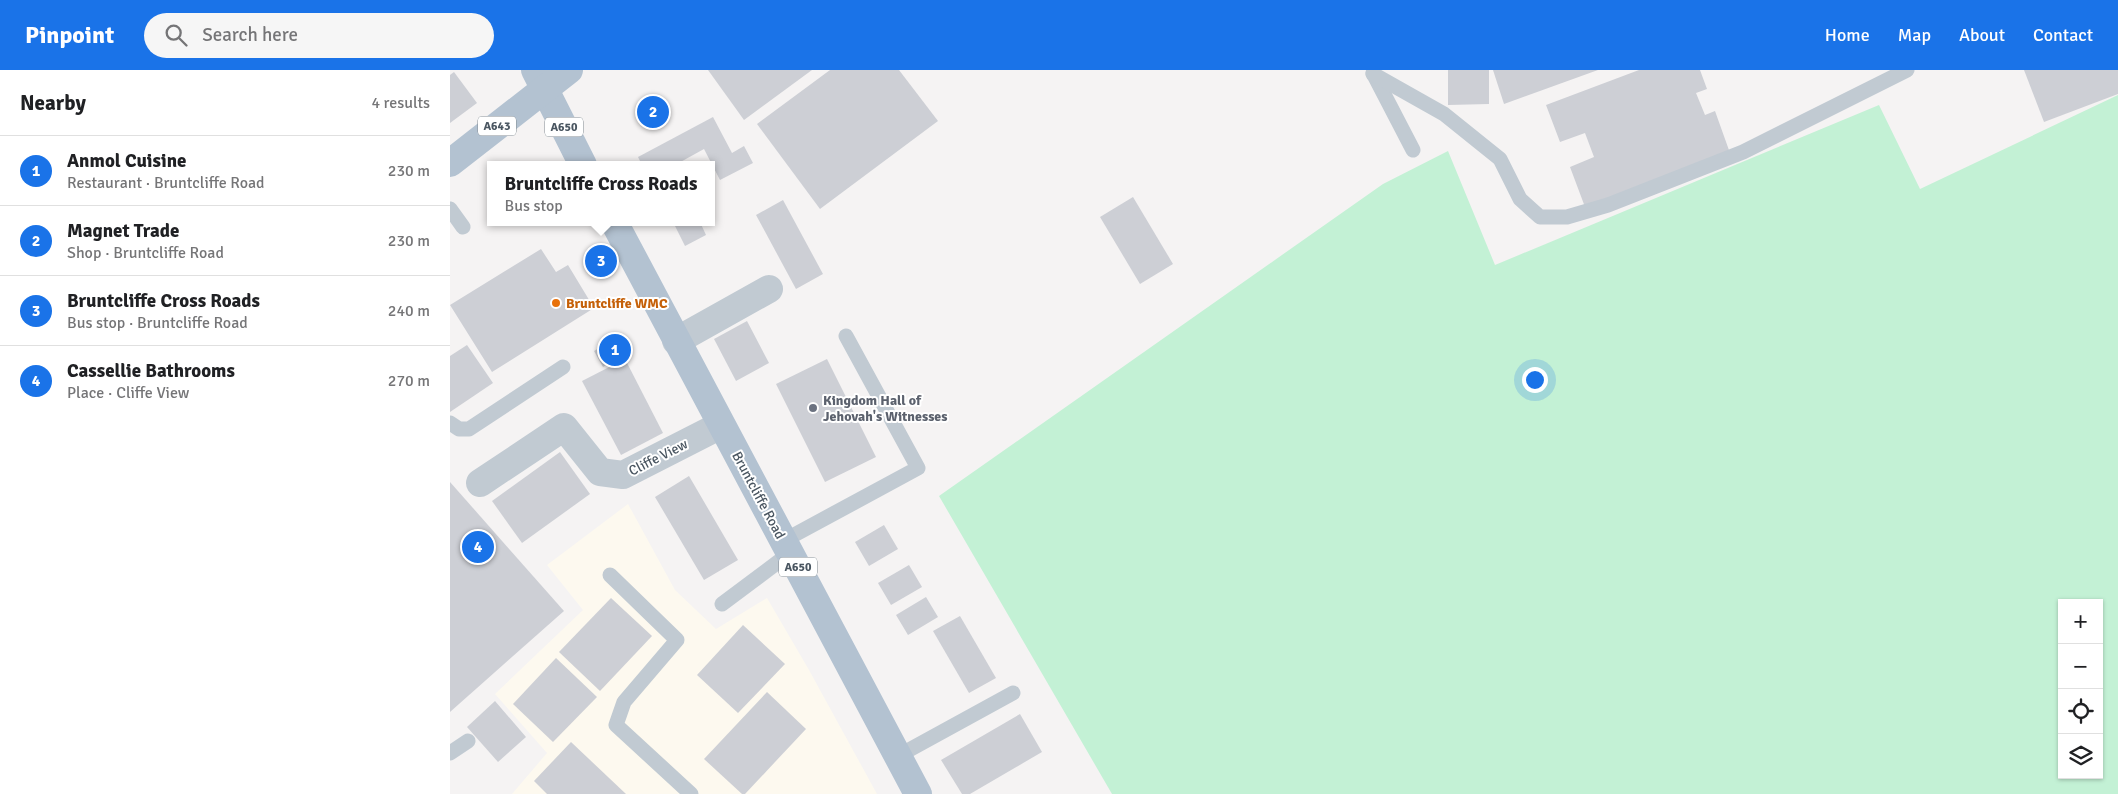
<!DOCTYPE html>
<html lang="en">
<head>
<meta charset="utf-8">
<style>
	body { margin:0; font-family:Signika,sans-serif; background:#f6f6f6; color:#202124 }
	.controls { position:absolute; right:15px; bottom:15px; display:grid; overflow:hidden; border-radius:0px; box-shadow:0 1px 4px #0004 }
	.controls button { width:45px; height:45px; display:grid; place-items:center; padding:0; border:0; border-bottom:1px solid #e0e0e0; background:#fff; color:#202124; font:25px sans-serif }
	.you { position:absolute; left:1084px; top:309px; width:18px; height:18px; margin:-12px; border:4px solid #fff; border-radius:50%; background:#1a73e8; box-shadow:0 0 0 8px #1a73e833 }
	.badge { display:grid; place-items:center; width:32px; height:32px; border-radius:50%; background:#1a73e8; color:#fff; font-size:16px; font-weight:700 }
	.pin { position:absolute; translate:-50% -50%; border:2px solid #fff; box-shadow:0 1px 5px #0006 }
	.popup { position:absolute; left:37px; top:91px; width:228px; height:65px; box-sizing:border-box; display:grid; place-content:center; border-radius:0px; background:#fff; filter:drop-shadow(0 1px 4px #0005); font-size:16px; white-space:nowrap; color:#757577 }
	.popup b { font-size:19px; color:#202124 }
	.popup::after { content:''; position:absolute; left:50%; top:100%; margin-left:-10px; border:10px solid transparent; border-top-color:#fff }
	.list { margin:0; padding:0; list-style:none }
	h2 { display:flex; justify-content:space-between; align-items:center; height:65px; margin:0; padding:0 20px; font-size:21px }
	h2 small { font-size:16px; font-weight:400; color:#757577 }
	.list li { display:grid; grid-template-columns:32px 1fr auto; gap:15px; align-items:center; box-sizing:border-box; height:70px; padding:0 20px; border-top:1px solid #e0e0e0 }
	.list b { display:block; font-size:19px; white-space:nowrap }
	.list p { margin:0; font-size:16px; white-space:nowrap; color:#757577 }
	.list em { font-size:16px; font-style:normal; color:#757577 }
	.icon { flex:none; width:28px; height:28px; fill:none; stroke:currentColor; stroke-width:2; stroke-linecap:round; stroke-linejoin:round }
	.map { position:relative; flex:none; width:1668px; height:724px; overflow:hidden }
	header { display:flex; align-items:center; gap:30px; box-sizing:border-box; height:70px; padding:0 25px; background:#1a73e8; color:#fff }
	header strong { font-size:24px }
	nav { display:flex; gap:28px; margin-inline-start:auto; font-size:18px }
	.search { width:350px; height:45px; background:#f6f6f6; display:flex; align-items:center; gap:12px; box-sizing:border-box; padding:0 18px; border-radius:28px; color:#757577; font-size:19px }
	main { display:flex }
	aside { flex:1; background:#fff }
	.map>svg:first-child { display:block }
	.commercial { fill:#fdf9ef }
	.green { fill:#c3f1d5; fill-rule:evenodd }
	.building { fill:#cdcfd5 }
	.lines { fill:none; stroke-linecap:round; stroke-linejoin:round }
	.lane { stroke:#c1cad2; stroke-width:15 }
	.street { stroke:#c1cad2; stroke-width:28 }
	.primary { stroke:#b3c2d1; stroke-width:28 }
	.food-dot { fill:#e8710a; stroke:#fff; stroke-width:2 }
	.worship-dot { fill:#6b7280; stroke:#fff; stroke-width:2 }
	.labels { text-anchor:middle; stroke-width:4; stroke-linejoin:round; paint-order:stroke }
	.shield { fill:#fff; stroke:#808990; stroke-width:1 }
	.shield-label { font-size:12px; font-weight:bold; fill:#4a5661 }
	.food-label { font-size:14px; font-weight:bold; fill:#c56008; stroke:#fff; text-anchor:start }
	.worship-label { font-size:14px; font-weight:bold; fill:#5b616d; stroke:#fff; text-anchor:start }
	.street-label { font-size:14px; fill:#4a5661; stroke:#fff }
</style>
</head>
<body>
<header>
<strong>Pinpoint</strong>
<div class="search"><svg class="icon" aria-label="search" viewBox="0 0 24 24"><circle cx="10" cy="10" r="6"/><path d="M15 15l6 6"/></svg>Search here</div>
<nav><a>Home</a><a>Map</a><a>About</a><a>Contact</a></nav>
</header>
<main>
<aside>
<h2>Nearby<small>4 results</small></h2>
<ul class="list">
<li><span class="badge">1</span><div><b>Anmol Cuisine</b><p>Restaurant · Bruntcliffe Road</p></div><em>230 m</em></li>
<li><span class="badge">2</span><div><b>Magnet Trade</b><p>Shop · Bruntcliffe Road</p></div><em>230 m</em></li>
<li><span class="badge">3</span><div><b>Bruntcliffe Cross Roads</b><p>Bus stop · Bruntcliffe Road</p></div><em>240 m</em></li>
<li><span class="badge">4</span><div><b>Cassellie Bathrooms</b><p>Place · Cliffe View</p></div><em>270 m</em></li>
</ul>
</aside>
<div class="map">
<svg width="1668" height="724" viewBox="0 0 1668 724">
	<rect width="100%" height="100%" fill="#f5f3f3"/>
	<polygon class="commercial" points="178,434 225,520 266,559 317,528 359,600 427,724 62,724 97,683 45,624 133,540 97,495"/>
	<path class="green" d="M1668 25V724H662L489 426 933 114 998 81 1045 195 1429 35 1470 119ZM1612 533H1649V705H1612Z"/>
	<g class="building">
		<polygon points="258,0 362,0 294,50"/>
		<polygon points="380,0 449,0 488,51 370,139 307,54"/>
		<polygon points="998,0 1039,0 1039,34 998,35"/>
		<polygon points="1043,0 1148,0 1054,34"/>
		<polygon points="1189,0 1250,0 1257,19 1246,23 1255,45 1265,41 1280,83 1135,137 1120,97 1144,87 1135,63 1110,72 1096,35"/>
		<polygon points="1574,0 1668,0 1668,24 1594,52"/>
		<polygon points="4,2 27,33 0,53 0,5"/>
		<polygon points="263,47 282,83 294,76 303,93 270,110 254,79 225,95 192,95 188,87"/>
		<polygon points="683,127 723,194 690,214 650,147"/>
		<polygon points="333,130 373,204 346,219 306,145"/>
		<polygon points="223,152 250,152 256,165 235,176"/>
		<polygon points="91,179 106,202 118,195 144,238 42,302 0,235"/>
		<polygon points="297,251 319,293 286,311 264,269"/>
		<polygon points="173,264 182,279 153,297 144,281"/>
		<polygon points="17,275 43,313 0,342 0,286"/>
		<polygon points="175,289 213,363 171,385 132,311"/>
		<polygon points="377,289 426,387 375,412 326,314"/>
		<polygon points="110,382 140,424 72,473 42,431"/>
		<polygon points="239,406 288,490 254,510 205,427"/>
		<polygon points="0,412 114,541 0,642"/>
		<polygon points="434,455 448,479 419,496 405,472"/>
		<polygon points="459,495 472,517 441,535 428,513"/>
		<polygon points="476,527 488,547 458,565 446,545"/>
		<polygon points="161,528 202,566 150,621 109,582"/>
		<polygon points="510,546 546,608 519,623 483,561"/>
		<polygon points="293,555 335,594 288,643 247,605"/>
		<polygon points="106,588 147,627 103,672 63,634"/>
		<polygon points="317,622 356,659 295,724 292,724 254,689"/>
		<polygon points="45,631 76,667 48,692 17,657"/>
		<polygon points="570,644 592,682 520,724 512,724 491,690"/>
		<polygon points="121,672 176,724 97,724 84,711"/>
	</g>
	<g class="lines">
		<g class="lane">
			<polyline points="923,3 963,80"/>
			<polyline points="923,4 994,44 1050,89 1070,129 1090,147 1117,147 1158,135 1293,82 1457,0"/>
			<polyline points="0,139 13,157"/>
			<polyline points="0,353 9,359 19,359 113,297"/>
			<polyline points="333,471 468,398 396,266"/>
			<polyline points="160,505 227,570 174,632 166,655 241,724"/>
			<polyline points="272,534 340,483"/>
			<polyline points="0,683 18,671"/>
			<polyline points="448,686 563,623"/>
		</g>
		<g class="street">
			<polyline points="226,271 319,219"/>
			<polyline points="30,413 114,357 150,402 173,405 271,355"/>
		</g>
		<g class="primary">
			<polyline points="85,0 133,95"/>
			<polyline points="0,93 119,0"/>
			<polyline points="164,152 468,724"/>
		</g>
	</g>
	<circle class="food-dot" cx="106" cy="233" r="5"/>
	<circle class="worship-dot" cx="363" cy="338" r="5"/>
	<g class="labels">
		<g class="shield">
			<rect x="28" y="46.5" width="38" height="19" rx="4"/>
			<rect x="95" y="47.5" width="38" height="19" rx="4"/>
			<rect x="329" y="487.5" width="38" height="19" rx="4"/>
		</g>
		<g class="shield-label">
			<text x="47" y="60">A643</text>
			<text x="114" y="61">A650</text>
			<text x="348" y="501">A650</text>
		</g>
		<g class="food-label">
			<text x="116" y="238">Bruntcliffe WMC</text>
		</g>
		<g class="worship-label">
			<text x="373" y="335">Kingdom Hall of<tspan x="373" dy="16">Jehovah's Witnesses</tspan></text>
		</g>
		<g class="street-label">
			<text transform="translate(208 387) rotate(-27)" y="5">Cliffe View</text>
			<text transform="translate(309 425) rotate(62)" y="5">Bruntcliffe Road</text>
		</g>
	</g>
</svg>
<div class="controls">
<button>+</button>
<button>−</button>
<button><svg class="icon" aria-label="locate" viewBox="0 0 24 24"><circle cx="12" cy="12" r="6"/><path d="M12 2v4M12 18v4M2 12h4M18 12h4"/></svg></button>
<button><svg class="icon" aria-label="layers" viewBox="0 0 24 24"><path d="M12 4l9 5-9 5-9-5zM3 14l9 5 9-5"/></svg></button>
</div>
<div class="you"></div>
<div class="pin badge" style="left:165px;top:280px">1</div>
<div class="pin badge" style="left:203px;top:42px">2</div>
<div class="pin badge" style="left:151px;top:191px">3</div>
<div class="popup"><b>Bruntcliffe Cross Roads</b>Bus stop</div>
<div class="pin badge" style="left:28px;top:477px">4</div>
</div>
</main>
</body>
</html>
